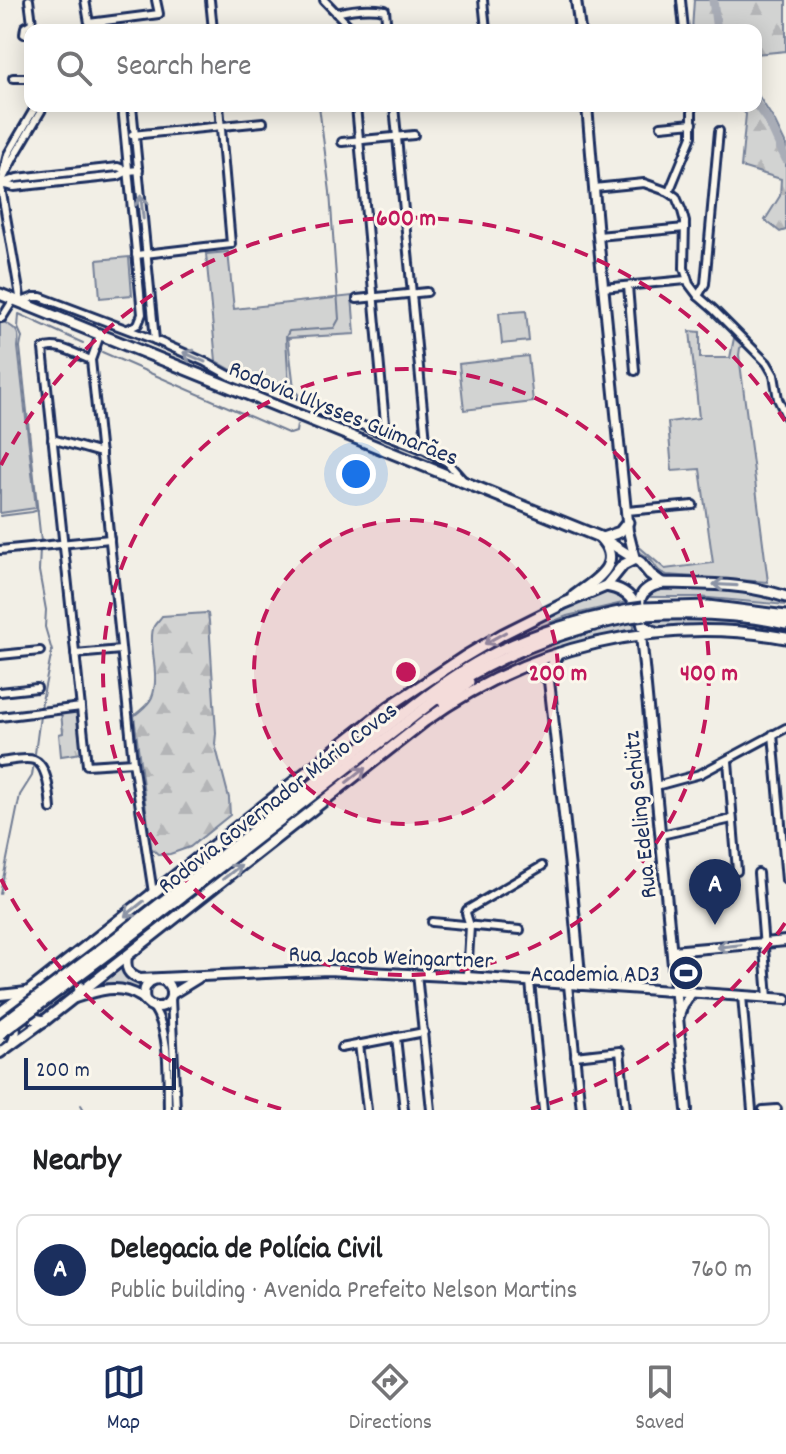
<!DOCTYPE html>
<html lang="en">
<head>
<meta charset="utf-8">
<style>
	body { margin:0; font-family:Dekko,sans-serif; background:#f6f6f6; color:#202124 }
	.scale { position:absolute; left:24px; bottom:20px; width:152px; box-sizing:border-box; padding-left:8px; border:4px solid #1b2f5e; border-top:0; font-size:22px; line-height:28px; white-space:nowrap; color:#1b2f5e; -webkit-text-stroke:6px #fbf7ec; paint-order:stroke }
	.you { position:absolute; left:356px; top:474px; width:28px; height:28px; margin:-20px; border:6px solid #fff; border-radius:50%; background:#1a73e8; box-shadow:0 0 0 12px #1a73e833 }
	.badge { display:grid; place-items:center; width:52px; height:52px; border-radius:50%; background:#1b2f5e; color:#fff; font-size:26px; font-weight:700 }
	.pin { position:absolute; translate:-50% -66px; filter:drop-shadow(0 2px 4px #0008) }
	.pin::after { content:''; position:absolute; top:42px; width:28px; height:24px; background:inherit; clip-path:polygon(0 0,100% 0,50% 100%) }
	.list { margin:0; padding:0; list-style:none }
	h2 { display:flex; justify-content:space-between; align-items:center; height:104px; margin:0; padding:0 32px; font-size:34px }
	h2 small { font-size:26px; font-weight:400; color:#757577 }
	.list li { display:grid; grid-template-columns:52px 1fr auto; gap:24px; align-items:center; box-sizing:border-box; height:112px; margin:0 16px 16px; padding:0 16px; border:2px solid #e0e0e0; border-radius:16px }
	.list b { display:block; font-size:30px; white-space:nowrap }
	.list p { margin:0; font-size:26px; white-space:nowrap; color:#757577 }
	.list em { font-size:26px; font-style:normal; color:#757577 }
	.icon { flex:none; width:44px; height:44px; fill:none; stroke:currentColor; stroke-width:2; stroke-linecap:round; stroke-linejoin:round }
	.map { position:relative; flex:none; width:786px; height:1110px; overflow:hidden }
	.search { position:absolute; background:#fff; box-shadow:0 4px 20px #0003; left:24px; right:24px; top:24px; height:88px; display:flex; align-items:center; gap:20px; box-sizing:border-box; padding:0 28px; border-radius:16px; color:#757577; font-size:30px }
	.sheet { height:232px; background:#fff }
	nav { display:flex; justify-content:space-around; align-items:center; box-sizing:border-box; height:112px; border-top:2px solid #e0e0e0; background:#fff; font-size:22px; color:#757577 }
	nav a { display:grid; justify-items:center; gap:4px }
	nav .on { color:#1b2f5e }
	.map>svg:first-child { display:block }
	.grass { fill:#d2d3d2; stroke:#768198; stroke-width:2 }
	.forest { fill:url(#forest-firs); stroke:#768198; stroke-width:2 }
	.park { fill:url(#park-tufts); stroke:#768198; stroke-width:2 }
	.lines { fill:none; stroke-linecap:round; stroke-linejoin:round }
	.stream { stroke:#707b93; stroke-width:2 }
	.river { stroke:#a9adb7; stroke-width:9 }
	.minor-casing { stroke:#1b2f5e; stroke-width:12 }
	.major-casing { stroke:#1b2f5e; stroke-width:14 }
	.highway-casing { stroke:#1b2f5e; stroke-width:15 }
	.minor { stroke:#fbf7ec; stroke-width:6 }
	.major { stroke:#fbf7ec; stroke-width:8 }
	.highway { stroke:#fbf7ec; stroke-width:9 }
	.highway-bridge-casing { stroke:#1b2f5e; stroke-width:15; stroke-linecap:butt }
	.highway-bridge { stroke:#fbf7ec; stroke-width:9 }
	.oneway { stroke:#8b93a5 }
	.ring { fill:none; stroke:#c2185b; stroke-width:4; stroke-dasharray:14 10 }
	.labels { text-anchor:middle; stroke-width:6; stroke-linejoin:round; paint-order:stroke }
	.street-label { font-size:24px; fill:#1b2f5e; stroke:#fbf7ec }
	.poi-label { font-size:24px; fill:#1b2f5e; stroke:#fbf7ec; text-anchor:end }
	.centre { fill:#c2185b; stroke:#fbf7ec; stroke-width:4 }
	.ring-label { font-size:24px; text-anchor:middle; font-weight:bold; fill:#c2185b; stroke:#fbf7ec; stroke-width:6; stroke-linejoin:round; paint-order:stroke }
</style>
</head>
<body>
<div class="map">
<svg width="786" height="1110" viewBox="0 0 786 1110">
	<defs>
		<pattern id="forest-firs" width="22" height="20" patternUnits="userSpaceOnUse" patternTransform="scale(2)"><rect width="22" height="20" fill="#d2d3d2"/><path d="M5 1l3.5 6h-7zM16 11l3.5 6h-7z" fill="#b4b5b7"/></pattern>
		<pattern id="park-tufts" width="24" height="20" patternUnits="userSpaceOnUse" patternTransform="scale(2)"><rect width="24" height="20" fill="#d2d3d2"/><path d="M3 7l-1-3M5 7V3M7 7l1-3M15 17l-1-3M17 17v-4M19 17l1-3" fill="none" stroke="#b4b5b7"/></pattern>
	</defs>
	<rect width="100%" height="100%" fill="#f2efe6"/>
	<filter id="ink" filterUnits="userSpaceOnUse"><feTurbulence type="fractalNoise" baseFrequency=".0125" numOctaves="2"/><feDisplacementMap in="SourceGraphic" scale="16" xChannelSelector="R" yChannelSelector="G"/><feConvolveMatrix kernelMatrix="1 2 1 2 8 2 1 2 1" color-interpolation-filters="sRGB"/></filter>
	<g filter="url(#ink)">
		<g class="grass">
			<polygon points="228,252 234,309 352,296 355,334 288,338 294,388 300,397 293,396 237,373 216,361 206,254"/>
			<polygon points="129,257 132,295 100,298 97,260"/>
			<polygon points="526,311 529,341 502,344 499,313"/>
			<path d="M0 320C14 328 21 329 18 347L36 508 0 513Z"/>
			<path d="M690 331 700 332V358H730L734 338 743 346 740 348 739 355 768 582 667 575C655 571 657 566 649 558 642 553 639 555 637 545L665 569 713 563 700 469 672 471 668 422 699 418Z"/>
			<polygon points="528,356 533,402 464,410 459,364"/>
			<path d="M662 584C704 587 746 588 786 601V605L698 597H645L655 587Z"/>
			<polygon points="616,590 631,601 567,616 519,635 489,650 488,648 512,633 584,599"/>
			<path d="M683 618C718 619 751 623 786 630V635L692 628H649L646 622Z"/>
			<path d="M634 622V630L590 641 486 673C533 648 582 632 634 622Z"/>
			<polygon points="121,966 126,977 135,981 144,982 141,991 124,986 97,986"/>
		</g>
		<g class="forest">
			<polygon points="694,0 786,0 786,51 756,54 756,30 692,30"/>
			<polygon points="756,92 774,120 786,145 786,230 780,232 765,220 780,196 781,179 741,167 746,114 738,106 756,106"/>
			<path d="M206 613 208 614 209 621 216 733 215 744 229 798 230 815 190 847 170 854 159 855 151 848 134 716C140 710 148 706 152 697 161 675 147 642 154 626 156 623 160 619 162 616Z"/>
		</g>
		<polygon class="park" points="77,710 82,753 61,756 59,734 63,733 61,712"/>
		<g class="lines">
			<g class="stream">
				<polyline points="102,352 290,434 296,432 297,425"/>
				<polyline points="289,391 286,337 289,331 334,328 339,319 330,192 319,106"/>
				<polyline points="0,516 32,512 38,510"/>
				<polyline points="41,542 20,347 22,337 18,328 19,314 83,343"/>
				<polyline points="0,894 20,795 32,776 42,701 52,651 45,627 46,610 39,571 40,548"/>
				<polyline points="81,1105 84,1110"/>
			</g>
			<g class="river">
				<polyline points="713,0 717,30"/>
				<polyline points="756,104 769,122 786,159"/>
			</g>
			<g class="minor-casing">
				<g id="minor">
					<polyline points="85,0 89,23 88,30"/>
					<polyline points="210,0 213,30"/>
					<polyline points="324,0 349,26 349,30"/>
					<polyline points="483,0 486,30"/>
					<polyline points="681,0 684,30"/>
					<path d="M336 13C352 9 368 7 385 10L387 30"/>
					<polyline points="89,23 159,14 156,0"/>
					<polyline points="24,34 25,27 32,23 29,0"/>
					<polyline points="13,78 30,78"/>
					<polyline points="122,106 142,314 138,324 128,329"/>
					<polyline points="132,106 155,340"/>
					<polyline points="356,106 386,434"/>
					<polyline points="394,106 427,451"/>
					<polyline points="661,126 693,123"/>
					<polyline points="132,135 263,122"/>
					<polyline points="342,142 414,135"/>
					<polyline points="3,174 8,154 36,106"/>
					<polyline points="0,182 21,302 34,297 41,297 155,340 205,362 234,378 307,407 341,417 427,451 447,462 462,479"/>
					<polyline points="0,184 17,178 118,167 128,171 139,170"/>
					<polyline points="0,184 14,187 118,176 128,171"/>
					<polyline points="0,184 14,157 44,106"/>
					<polyline points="594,188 644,183 669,192 676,197 682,211 685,222 684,268 689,284 698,296 713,309 767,363 774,375 778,399 786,416"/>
					<polyline points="669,192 692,136 692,106"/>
					<polyline points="598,236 685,228"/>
					<polyline points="136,255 231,244 219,106"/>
					<polyline points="628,286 635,371"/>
					<polyline points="603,288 686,280"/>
					<polyline points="698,296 705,284 719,131"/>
					<polyline points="357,299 427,292"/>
					<polyline points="0,318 2,318 14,299"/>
					<polyline points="100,335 91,360 133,762 153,893"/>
					<path d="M91 360C77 355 57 342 43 349L87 765 133 762"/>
					<polyline points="52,439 101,453"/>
					<polyline points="627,511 693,505"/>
					<polyline points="0,550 110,539"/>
					<polyline points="75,654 121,650"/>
					<polyline points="0,655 40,651"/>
					<polyline points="0,692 37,688"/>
					<polyline points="0,717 81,707"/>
					<polyline points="773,734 786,880"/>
					<polyline points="728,761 737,871"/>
					<path d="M0 762C10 761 25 757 34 760 48 765 50 796 51 809"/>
					<polyline points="656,786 700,774 786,728"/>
					<polyline points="661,835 732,819"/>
					<polyline points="758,873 768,998"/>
					<polyline points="432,922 520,930"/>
					<polyline points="417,974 431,1110"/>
					<polyline points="467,977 470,926 466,913 467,910 542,866"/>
					<polyline points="530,982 543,1110"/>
					<polyline points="568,985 581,1110"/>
					<polyline points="742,996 752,1110"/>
					<polyline points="171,998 176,1110"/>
					<path d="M152 1006C171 1030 167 1080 168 1110"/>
					<polyline points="396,1037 404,1110"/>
					<polyline points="359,1044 367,1110"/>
					<polyline points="341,1048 424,1032"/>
					<polyline points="575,1056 620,1051 626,1110"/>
					<polyline points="763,1110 777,1109"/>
				</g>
			</g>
			<g class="major-casing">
				<g id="major">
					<polyline points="576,0 580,30"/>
					<polyline points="587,106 598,236 628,531 635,559"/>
					<polyline points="641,635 687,1110"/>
					<polyline points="559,653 551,666 549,681 570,868 581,985"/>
					<polyline points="524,666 539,670 549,681"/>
					<polyline points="672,951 786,941"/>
					<path d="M127 956C125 969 128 975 140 979L328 970 467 977 786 999"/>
					<path d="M58 969C73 970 81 979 79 994"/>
					<polyline points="172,994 198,978"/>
					<polyline points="0,995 27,992"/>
					<path d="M75 998C98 990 119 983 141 997 146 1001 149 1007 156 1007 165 1008 172 1001 171 992 169 972 139 976 145 1000"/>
					<polyline points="0,1012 27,992"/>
					<path d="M0 1016 9 1017C18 1026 17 1033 12 1044"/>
					<polyline points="679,1016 683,1005 692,992"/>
					<polyline points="0,1053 44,1021"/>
				</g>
			</g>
			<g class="highway-casing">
				<g id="highway">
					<polyline points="0,294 602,538 640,562 650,574 662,583"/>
					<polyline points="602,538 620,532 628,522"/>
					<path d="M635 559 623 565 606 586 565 603 503 634 464 657 390 706 28 992C16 1009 25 1018 44 1021L425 721C529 646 660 615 786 638"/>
					<path d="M606 586C618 588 628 592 634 603"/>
					<path d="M574 596C593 581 626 565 600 538"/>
					<polyline points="643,608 708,606 786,616"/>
					<path d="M644 615C692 612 739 613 786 624"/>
					<path d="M655 632 643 626C637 603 636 589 662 583 704 584 746 583 786 597"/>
					<polyline points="443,702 469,682"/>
					<path d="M113 940 416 704C437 688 459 672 483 659 529 634 578 620 629 610"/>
					<path d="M118 946 457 683C512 650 567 629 630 617"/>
				</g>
			</g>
			<use href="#minor" class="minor"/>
			<use href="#major" class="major"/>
			<use href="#highway" class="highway"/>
			<g class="highway-bridge-casing">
				<g id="highway-bridge">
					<polyline points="629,610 643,608"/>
					<polyline points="630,617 644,615"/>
					<polyline points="0,1025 113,940"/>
					<polyline points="0,1034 118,946"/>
				</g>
			</g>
			<use href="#highway-bridge" class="highway-bridge"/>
		</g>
		<defs><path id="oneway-shaft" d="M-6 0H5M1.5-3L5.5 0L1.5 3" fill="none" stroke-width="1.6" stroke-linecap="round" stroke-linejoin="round" transform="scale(2)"/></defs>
		<g class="oneway">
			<use href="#oneway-shaft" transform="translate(142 207) rotate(-96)"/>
			<use href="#oneway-shaft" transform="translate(194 357) rotate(-156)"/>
			<use href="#oneway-shaft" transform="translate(725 585) rotate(-177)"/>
			<use href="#oneway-shaft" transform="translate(495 638) rotate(151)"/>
			<use href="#oneway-shaft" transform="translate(356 775) rotate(-38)"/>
			<use href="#oneway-shaft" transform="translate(232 872) rotate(-38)"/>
			<use href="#oneway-shaft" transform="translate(134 909) rotate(141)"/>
			<use href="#oneway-shaft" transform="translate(729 946) rotate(174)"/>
		</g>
	</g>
	<circle cx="406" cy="672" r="152" fill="#c2185b" fill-opacity=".12"/>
	<g class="ring">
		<circle cx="406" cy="672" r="152"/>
		<circle cx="406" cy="672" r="303"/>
		<path d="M785 923A455 455 0 0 1 531 1109M281 1109A455 455 0 0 1 1 879M1 465A455 455 0 0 1 785 421"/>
	</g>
	<defs>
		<g id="stadium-disc" transform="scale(1.8)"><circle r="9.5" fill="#1b2f5e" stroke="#fbf7ec"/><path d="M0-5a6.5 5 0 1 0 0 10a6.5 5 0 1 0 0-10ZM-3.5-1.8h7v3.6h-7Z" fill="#fff"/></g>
	</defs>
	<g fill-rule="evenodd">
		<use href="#stadium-disc" x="686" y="973"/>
	</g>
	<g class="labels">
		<g class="street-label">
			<text transform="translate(344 412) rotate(22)" y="8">Rodovia Ulysses Guimarães</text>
			<text transform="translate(277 797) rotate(-38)" y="8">Rodovia Governador Mário Covas</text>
			<text transform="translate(639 815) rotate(-96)" y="8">Rua Edeling Schütz</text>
			<text transform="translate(391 956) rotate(2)" y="8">Rua Jacob Weingartner</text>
		</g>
		<g class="poi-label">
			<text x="660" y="981">Academia AD3</text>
		</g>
	</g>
	<circle cx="406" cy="672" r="12" class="centre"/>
	<g class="ring-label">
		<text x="406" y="225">600 m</text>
		<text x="558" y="680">200 m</text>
		<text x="709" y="680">400 m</text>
	</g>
</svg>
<div class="scale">200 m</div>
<div class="you"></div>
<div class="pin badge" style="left:715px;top:925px">A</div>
<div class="search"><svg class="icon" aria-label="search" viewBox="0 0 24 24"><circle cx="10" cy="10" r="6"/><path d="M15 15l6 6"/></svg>Search here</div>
</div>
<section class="sheet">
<h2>Nearby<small></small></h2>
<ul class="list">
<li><span class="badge">A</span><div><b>Delegacia de Polícia Civil</b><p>Public building · Avenida Prefeito Nelson Martins</p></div><em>760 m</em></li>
</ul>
</section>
<nav>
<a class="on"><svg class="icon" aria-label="map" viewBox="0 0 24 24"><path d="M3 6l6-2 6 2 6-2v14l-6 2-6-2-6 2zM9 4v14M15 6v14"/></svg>Map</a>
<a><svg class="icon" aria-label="directions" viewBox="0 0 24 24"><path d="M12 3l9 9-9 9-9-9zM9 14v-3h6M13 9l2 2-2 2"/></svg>Directions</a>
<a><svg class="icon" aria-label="saved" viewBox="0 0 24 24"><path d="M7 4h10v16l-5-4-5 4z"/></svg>Saved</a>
</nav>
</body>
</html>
